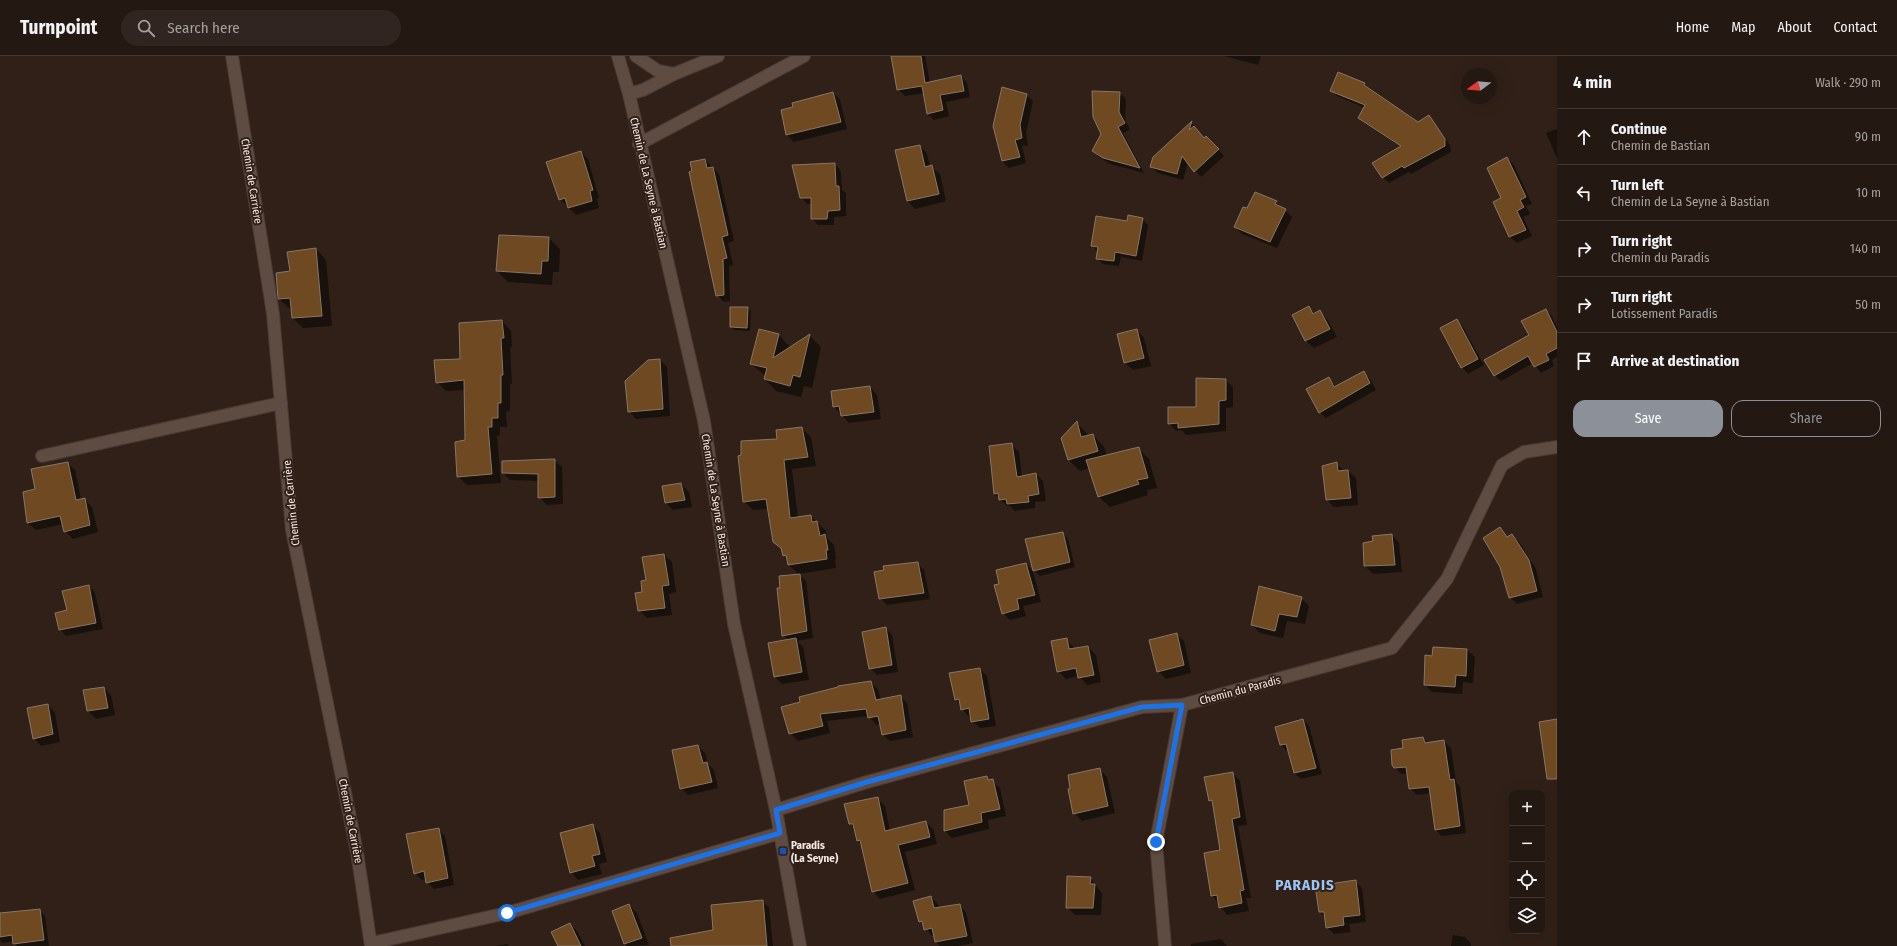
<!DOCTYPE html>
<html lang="en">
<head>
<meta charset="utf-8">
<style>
	body { margin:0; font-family:"Fira Sans Condensed",sans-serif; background:#302520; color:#f1f3f6 }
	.controls { position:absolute; right:12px; bottom:12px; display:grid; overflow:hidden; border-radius:8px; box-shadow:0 4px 16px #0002 }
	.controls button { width:36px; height:36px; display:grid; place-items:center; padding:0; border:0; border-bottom:1px solid #413732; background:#241812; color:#f1f3f6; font:20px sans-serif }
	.compass { position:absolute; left:1461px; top:12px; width:36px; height:36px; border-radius:50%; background:#241812; box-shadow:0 4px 16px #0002; rotate:254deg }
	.stop { position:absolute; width:12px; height:12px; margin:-9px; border:3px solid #1a73e8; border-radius:50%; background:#fff }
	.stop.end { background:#1a73e8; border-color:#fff; box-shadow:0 1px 4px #0008 }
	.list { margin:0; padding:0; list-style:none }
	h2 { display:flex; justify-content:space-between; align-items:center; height:52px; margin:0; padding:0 16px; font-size:17px }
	h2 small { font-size:13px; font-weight:400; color:#a3a09f }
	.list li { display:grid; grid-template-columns:26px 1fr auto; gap:12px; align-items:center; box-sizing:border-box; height:56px; padding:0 16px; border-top:1px solid #413732 }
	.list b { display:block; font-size:15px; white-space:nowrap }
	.list p { margin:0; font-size:13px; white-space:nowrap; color:#a3a09f }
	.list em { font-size:13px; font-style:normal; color:#a3a09f }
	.actions { display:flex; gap:8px; padding:12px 16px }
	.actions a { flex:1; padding:9px 0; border:1px solid #8c9099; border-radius:12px; text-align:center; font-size:14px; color:#8c9099 }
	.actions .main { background:#8c9099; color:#fff }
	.icon { flex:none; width:22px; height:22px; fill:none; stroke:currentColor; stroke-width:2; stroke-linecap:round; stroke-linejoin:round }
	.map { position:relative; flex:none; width:1557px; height:890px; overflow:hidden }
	header { display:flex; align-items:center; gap:24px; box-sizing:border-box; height:56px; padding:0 20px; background:#241812; border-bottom:1px solid #413732 }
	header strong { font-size:19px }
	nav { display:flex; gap:22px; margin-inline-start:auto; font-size:14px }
	.search { width:280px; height:36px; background:#302520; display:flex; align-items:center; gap:10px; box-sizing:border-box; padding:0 14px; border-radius:22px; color:#a3a09f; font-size:15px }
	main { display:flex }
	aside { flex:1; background:#241812 }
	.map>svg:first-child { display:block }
	.shadow { fill:#0007 }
	.building { fill:#6e4921; stroke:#877768 }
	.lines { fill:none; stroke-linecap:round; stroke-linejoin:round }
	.minor-casing { stroke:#483a35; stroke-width:14 }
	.minor { stroke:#5e4b42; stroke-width:12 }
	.route { stroke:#1a73e8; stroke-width:5 }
	.transit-dot { fill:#1a4fb4; stroke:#302018; stroke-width:1.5 }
	.labels { text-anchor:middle; stroke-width:4; stroke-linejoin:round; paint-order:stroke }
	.street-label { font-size:11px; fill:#f4e8e3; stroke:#302018 }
	.poi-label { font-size:11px; font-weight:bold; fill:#f4e8e3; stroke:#302018; text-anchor:start }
	.district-label { font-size:15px; font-weight:bold; letter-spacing:1px; fill:#9bc5f4; stroke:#302018 }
</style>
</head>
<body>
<header>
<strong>Turnpoint</strong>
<div class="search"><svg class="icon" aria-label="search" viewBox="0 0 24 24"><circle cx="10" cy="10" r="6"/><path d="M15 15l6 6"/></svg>Search here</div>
<nav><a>Home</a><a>Map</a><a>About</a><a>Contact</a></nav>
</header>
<main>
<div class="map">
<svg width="1557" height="890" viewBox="0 0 1557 890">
	<rect width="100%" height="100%" fill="#302018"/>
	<g class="shadow">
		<polygon points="892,0 925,0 930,27 961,20 967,27 970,41 946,46 949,60 934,64 928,58 924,37 905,40 898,33"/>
		<polygon points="1224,0 1261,0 1258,9"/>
		<polygon points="1364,28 1418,67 1429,60 1450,89 1451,96 1411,118 1409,116 1389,127 1383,121 1401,91 1366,68 1360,62 1365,52 1337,40 1331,34"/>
		<polygon points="833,37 840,44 847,73 794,86 787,79 794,51"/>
		<polygon points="1120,37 1126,43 1125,63 1130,74 1123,77 1144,117 1110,108 1099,101 1093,95 1103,78"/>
		<polygon points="1026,39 1033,45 1026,77 1028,89 1022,90 1026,107 1009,112 1002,105 994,70"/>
		<polygon points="1192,67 1204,83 1213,87 1224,100 1201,121 1188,106 1183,124 1158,117 1151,111 1154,101"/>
		<polygon points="1557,73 1557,102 1546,77"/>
		<polygon points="920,90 927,98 930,110 940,118 946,145 915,153 908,145 896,95"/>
		<polygon points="581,96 588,103 599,142 597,143 599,152 576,159 560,143"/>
		<polygon points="1507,102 1514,109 1532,148 1526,150 1530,158 1523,161 1532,180 1517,187 1510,181 1495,146 1502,142"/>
		<polygon points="705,104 719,118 734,185 728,187 733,209 729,210 730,245 724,246 717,239"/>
		<polygon points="835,108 841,115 842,134 846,137 846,160 834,161 834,169 818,169 812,162 812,148 807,148 801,141"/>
		<polygon points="1256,137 1276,146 1292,161 1277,192 1242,178 1235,171"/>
		<polygon points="1142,163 1148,169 1142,205 1121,201 1119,210 1103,208 1097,202 1097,195 1092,189 1128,166"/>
		<polygon points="549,182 560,193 559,216 553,216 552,229 508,226 497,215"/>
		<polygon points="316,193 326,204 332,270 303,272 293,262 292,253 290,253 279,243 291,216"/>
		<polygon points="1309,251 1315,258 1320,256 1327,263 1337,281 1314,292 1306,285 1293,259"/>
		<polygon points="747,252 751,255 750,275 734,274 731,271"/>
		<polygon points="1546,254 1552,260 1557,271 1557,301 1552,304 1554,310 1541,317 1533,307 1501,325 1494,319 1530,279"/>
		<polygon points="1457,264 1463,271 1484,309 1468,318 1462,311 1442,272"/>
		<polygon points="502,265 511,275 512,291 510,291 512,328 510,328 510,355 506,356 507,371 500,371 500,379 497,380 501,427 467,429 458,420 466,385 465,334 446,335 437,326"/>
		<polygon points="759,274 779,279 791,292 810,280 821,291 812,332 804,330 801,341 776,335 765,323 766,320 751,308"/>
		<polygon points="1137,274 1144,282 1151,310 1133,314 1125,307"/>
		<polygon points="660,304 667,311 670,360 636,363 629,355"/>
		<polygon points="1364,317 1370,323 1376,334 1326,362 1320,356 1328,322 1336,331"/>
		<polygon points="1225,324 1233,331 1233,351 1226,352 1226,375 1186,379 1182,374 1176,375 1169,367 1197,352"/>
		<polygon points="870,331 877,339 881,363 849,367 834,351"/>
		<polygon points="1077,367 1089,380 1093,379 1104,391 1107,400 1138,392 1149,403 1157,432 1147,434 1148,439 1110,451 1099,441 1090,412 1080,415 1069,404 1062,382"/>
		<polygon points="801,372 811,381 816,410 792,413 798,462 811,460 826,475 827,482 834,489 836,503 835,503 836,512 798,518 806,525 813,582 797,585 803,591 809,624 782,628 775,621 788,584 783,579 799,519 789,509 783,494 774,485 769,453 753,454 744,445 778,384"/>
		<polygon points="1012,389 1019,396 1022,421 1036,418 1043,425 1046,445 1035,446 1035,452 1015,455 1010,450 1007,450 994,437"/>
		<polygon points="554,404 562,411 563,448 547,449 539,441 539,425 510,424 502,416"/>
		<polygon points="67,407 75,414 81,444 85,444 92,451 98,476 73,483 65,475 63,468 36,474 28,467 36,434"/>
		<polygon points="1336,407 1344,415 1348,415 1356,422 1358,449 1334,451 1326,443"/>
		<polygon points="681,428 689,436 692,451 673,454 666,447"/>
		<polygon points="1500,472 1508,481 1512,479 1519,486 1536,513 1543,541 1517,548 1510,541"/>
		<polygon points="1063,477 1068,483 1075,511 1040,520 1034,514"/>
		<polygon points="1392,479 1399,487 1402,516 1373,518 1365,510 1364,487 1374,486"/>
		<polygon points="664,499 672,506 676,536 669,538 672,559 647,562 639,554 647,525"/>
		<polygon points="917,507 924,514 930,543 887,549 880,542"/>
		<polygon points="1026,508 1033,515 1041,546 1023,550 1026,560 1010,564 1003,557 1000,529"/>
		<polygon points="89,530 95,537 103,573 66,580 60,573 68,555"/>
		<polygon points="1301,542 1309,550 1305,568 1287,565 1283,582 1260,577 1252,569"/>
		<polygon points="886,573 892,579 898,616 877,619 870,612"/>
		<polygon points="1176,578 1184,585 1191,617 1166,623 1158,615"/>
		<polygon points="1067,584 1075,593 1088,591 1096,599 1101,626 1087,629 1079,620 1066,623 1058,615"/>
		<polygon points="1434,592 1467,594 1475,601 1473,627 1463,626 1462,638 1432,636 1425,629 1433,601"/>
		<polygon points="980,613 987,620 996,670 980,672 972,665 972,660 969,661 962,653 961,649 956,643"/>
		<polygon points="870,626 878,633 881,644 900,640 907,647 913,681 890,685 882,678 880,668 876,669 869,660 827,665 830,677 798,685 790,677 801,647 839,632"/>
		<polygon points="104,632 111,639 115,659 96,663 88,655 84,635"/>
		<polygon points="48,649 55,657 60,686 41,690 34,682"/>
		<polygon points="1303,664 1309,670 1322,718 1301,723 1294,717 1289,695 1287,695 1281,689"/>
		<polygon points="1423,682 1428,687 1444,685 1451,692 1456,726 1460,731 1466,777 1442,780 1436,774 1431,737 1417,739 1410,732 1408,718 1401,718 1395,712 1404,693"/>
		<polygon points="698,690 705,697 708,708 714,714 718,732 688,739 681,732"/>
		<polygon points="1099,713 1107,721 1115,757 1082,765 1074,757"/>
		<polygon points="1232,717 1240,725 1247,769 1238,770 1251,842 1246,842 1249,855 1227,859 1212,839 1221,795 1214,748 1209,744"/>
		<polygon points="986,721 1000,732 1006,760 988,764 989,773 952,782 945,775 970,749"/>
		<polygon points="878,743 885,750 890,775 926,766 933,773 937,788 905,796 915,834 880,843 873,835 862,789 858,785 855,773 850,768"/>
		<polygon points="592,769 600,777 607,806 599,808 602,818 578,824 571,816"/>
		<polygon points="438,773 445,780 454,829 434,833 427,826 426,823 422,824 415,817"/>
		<polygon points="1090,822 1102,837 1101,859 1075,859 1067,851"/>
		<polygon points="1355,825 1362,832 1366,866 1349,868 1351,876 1334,878 1327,871 1325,861 1320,856"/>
		<polygon points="931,841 938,848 939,852 959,849 966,856 973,887 958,890 940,890 936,886 934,880 932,880 920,865"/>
		<polygon points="762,845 769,851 773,890 697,890 714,875"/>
		<polygon points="629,849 637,857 649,889 627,890 625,888 613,855"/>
		<polygon points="39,854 45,860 49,890 17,890 14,885 2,887 0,884 0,859"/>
		<polygon points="570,868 577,875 585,890 559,890"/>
		<polygon points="1453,879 1465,881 1471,888 1471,890 1451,890"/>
		<polygon points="1221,883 1227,890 1191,890 1191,888"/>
		<polygon points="507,888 509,890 496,890"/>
	</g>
	<g class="building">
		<polygon points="891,0 921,0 925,27 961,19 964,35 940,39 943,54 927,58 922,30 897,34"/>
		<polygon points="1338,16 1365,27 1364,29 1418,66 1429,59 1445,83 1445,90 1404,112 1402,110 1382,122 1372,107 1401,90 1358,62 1365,49 1330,35"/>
		<polygon points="1002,31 1027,38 1020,69 1022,82 1015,84 1020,101 1002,105 993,70"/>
		<polygon points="1092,35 1120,36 1119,56 1125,67 1118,71 1140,112 1103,102 1092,95 1101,78 1093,61"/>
		<polygon points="833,36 841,66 786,79 781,54 793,51 792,47"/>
		<polygon points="1192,65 1189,74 1194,70 1204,82 1206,80 1219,93 1194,116 1182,100 1177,118 1150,111 1153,101"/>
		<polygon points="920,89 925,111 932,109 939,138 907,145 895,94"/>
		<polygon points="581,95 593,134 590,135 592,145 568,152 565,142 559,144 546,106"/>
		<polygon points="1507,101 1526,141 1520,144 1524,151 1517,155 1526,174 1509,181 1493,146 1501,142 1487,112"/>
		<polygon points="705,103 707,112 713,111 728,179 722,181 727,202 723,203 724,239 716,240 689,116 692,115 690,106"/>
		<polygon points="835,107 836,130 839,130 840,154 828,155 827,163 811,163 811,142 800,142 792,109"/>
		<polygon points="1255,136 1277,145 1275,148 1286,153 1270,186 1234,171 1243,151 1247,152"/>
		<polygon points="1128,159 1143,162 1136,200 1115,196 1114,205 1096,203 1098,191 1091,190 1096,160 1127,165"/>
		<polygon points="499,179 549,181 548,205 542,205 541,218 496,215"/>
		<polygon points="316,192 322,260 292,262 290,242 278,243 276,217 290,215 287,196"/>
		<polygon points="1309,250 1313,258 1320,254 1330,273 1305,285 1292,259"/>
		<polygon points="730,251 748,251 747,272 730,271"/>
		<polygon points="1546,253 1557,276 1557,292 1546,298 1549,304 1534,311 1528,300 1494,320 1484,304 1529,279 1521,265"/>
		<polygon points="1457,263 1478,303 1461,312 1440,272"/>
		<polygon points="502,264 504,282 501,282 503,319 501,319 501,347 498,347 498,362 492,362 492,371 488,371 492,418 457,421 455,386 465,384 464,324 436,327 434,304 460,303 459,267"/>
		<polygon points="759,273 779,278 773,302 810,278 800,321 793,319 790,330 764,323 767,312 750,308"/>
		<polygon points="1137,273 1144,302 1124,307 1117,278"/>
		<polygon points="660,303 663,353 628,356 625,325 648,304"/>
		<polygon points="1364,315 1370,327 1319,357 1306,333 1329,321 1334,331"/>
		<polygon points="1196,322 1226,323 1226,344 1219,345 1219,368 1178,372 1178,367 1168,368 1168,351 1196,351"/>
		<polygon points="870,330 874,356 841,360 839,350 833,351 831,335"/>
		<polygon points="1077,365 1081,381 1093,378 1098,395 1068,404 1061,382"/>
		<polygon points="802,371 808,401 784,404 790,462 811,459 812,466 817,465 820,480 825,478 828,494 826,494 827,503 788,509 786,499 783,500 781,492 773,486 766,443 743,446 738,400 741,399 741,385 777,383 776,374"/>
		<polygon points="1012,387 1017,421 1036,417 1039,438 1028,440 1029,446 1007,448 1006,443 999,444 998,437 994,438 989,390"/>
		<polygon points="1139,391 1148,422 1137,424 1139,428 1098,441 1086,404"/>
		<polygon points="555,403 555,441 538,442 538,418 502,417 502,405"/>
		<polygon points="68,406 76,444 85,442 90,469 64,476 60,460 27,467 23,436 35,433 31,413"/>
		<polygon points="1337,406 1338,415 1348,414 1351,442 1326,444 1322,410"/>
		<polygon points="681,427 685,444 665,447 662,430"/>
		<polygon points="1500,471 1507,481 1512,478 1529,504 1537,535 1509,542 1500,511 1483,482"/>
		<polygon points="1063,476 1070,506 1033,515 1025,483"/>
		<polygon points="1392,478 1395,509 1364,510 1363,487 1373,485 1372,480"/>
		<polygon points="664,498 669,529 662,530 665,552 638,555 635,537 642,536 641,525 646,524 642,501"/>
		<polygon points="918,506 924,537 879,543 874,516 884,514 883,510"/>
		<polygon points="1026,507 1035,539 1017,543 1019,553 1002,558 994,529 999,528 996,514"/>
		<polygon points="800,518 807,575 782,580 777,532 780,532 779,520"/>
		<polygon points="89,529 96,567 59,574 55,557 67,554 62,535"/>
		<polygon points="1259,530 1302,541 1297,561 1279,558 1275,575 1251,569"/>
		<polygon points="886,571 892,609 869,613 862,576"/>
		<polygon points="1177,577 1184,609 1157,616 1149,584"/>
		<polygon points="796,582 802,616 774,621 768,587"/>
		<polygon points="1067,582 1069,593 1088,590 1094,619 1078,622 1076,612 1057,616 1051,585"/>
		<polygon points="1433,591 1467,593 1466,620 1456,619 1455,631 1424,629 1425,599 1432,600"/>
		<polygon points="980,612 989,663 971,666 969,652 961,654 959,643 955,644 949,617"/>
		<polygon points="871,625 876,644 901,639 906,674 882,679 878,660 868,662 866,653 820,658 823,670 789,678 781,651 800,646 799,641 838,631 838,630"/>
		<polygon points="104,631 108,652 87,655 83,634"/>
		<polygon points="48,648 53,678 33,683 27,652"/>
		<polygon points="1303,663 1316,712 1294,717 1286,688 1280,689 1275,671"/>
		<polygon points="1557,663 1557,723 1547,723 1539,666"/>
		<polygon points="1423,681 1425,687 1444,684 1450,724 1454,723 1460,770 1435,774 1429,731 1409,733 1406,711 1394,712 1392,709 1391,694 1403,692 1402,684"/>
		<polygon points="698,689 703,707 707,706 712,726 680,733 672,694"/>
		<polygon points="1100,712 1108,750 1073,758 1068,733 1070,732 1068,719"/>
		<polygon points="1233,716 1240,761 1232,763 1244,834 1240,835 1242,847 1219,852 1217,839 1211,840 1204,797 1220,794 1212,744 1209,745 1204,721"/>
		<polygon points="987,720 988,724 993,723 1000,753 981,757 982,766 944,775 944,754 969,749 964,725"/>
		<polygon points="878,741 885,775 926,765 930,781 898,789 908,827 872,836 860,784 857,785 853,768 849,768 844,748"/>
		<polygon points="593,768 600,798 592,800 595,810 570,817 560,777"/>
		<polygon points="439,772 448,822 426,827 424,815 414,818 406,778"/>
		<polygon points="1067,820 1091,821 1090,828 1095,828 1093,852 1066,852"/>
		<polygon points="1356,824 1360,859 1343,861 1344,869 1326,872 1324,856 1319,856 1315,830"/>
		<polygon points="931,840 934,852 960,848 967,880 935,886 932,872 924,874 922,865 919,866 913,845"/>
		<polygon points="763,844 767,890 671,890 670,882 713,874 711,849"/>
		<polygon points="629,848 642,882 624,888 612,855"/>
		<polygon points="40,853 44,884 13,888 12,879 0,881 0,857"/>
		<polygon points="570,867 581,890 558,890 551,876"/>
	</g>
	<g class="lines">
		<g class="minor-casing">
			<g id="minor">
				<polyline points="232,0 273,258 292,474 357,796 371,890"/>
				<polyline points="618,0 629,38 704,365 734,568 776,754 800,890"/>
				<polyline points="636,0 658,15 674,18"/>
				<polyline points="629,38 643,34 674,18 718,0"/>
				<polyline points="639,88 804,0"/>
				<polyline points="42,400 281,347"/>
				<polyline points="776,754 867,726 1142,651 1182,649 1392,592 1447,523 1502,409 1524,396 1557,391"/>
				<polyline points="372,887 507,857 780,777"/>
				<polyline points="1165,890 1156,786 1182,649"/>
			</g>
		</g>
		<use href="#minor" class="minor"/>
	</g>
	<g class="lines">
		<polyline class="route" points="507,857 780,777 776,754 867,726 1142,651 1182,649 1156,786"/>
	</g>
	<rect class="transit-dot" x="779" y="791" width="8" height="8" rx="2"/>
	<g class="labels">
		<g class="street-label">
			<text transform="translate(252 125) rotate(81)" y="4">Chemin de Carrière</text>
			<text transform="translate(649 127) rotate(77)" y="4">Chemin de La Seyne à Bastian</text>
			<text transform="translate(716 444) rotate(81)" y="4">Chemin de La Seyne à Bastian</text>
			<text transform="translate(291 447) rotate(-96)" y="4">Chemin de Carrière</text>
			<text transform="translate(1240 634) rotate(-15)" y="4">Chemin du Paradis</text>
			<text transform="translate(351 765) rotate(79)" y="4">Chemin de Carrière</text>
		</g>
		<g class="poi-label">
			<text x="791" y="793">Paradis<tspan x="791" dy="13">(La Seyne)</tspan></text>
		</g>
		<g class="district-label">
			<text x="1305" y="834">PARADIS</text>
		</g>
	</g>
</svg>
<div class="controls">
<button>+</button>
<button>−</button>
<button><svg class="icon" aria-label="locate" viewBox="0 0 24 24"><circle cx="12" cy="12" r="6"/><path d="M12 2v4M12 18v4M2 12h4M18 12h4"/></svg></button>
<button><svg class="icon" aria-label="layers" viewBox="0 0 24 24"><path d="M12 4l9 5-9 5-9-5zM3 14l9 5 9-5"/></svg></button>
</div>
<svg class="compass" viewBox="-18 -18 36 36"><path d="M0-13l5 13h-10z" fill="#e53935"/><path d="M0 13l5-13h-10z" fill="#a3a09f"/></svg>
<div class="stop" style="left:507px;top:857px"></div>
<div class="stop end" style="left:1156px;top:786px"></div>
</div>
<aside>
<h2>4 min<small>Walk · 290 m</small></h2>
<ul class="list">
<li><svg class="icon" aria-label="ahead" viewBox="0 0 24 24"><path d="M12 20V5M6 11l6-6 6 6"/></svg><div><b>Continue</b><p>Chemin de Bastian</p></div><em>90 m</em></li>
<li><svg class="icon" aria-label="left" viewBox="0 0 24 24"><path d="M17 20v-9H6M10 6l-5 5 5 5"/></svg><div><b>Turn left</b><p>Chemin de La Seyne à Bastian</p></div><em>10 m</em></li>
<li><svg class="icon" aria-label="right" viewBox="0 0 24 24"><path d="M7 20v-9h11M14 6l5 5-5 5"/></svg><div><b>Turn right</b><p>Chemin du Paradis</p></div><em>140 m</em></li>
<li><svg class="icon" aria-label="right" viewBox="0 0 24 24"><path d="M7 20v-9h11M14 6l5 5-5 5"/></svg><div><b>Turn right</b><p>Lotissement Paradis</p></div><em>50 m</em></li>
<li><svg class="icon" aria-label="arrive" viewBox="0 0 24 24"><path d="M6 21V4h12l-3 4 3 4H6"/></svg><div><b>Arrive at destination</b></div></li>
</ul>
<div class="actions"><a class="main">Save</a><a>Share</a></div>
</aside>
</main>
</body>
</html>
